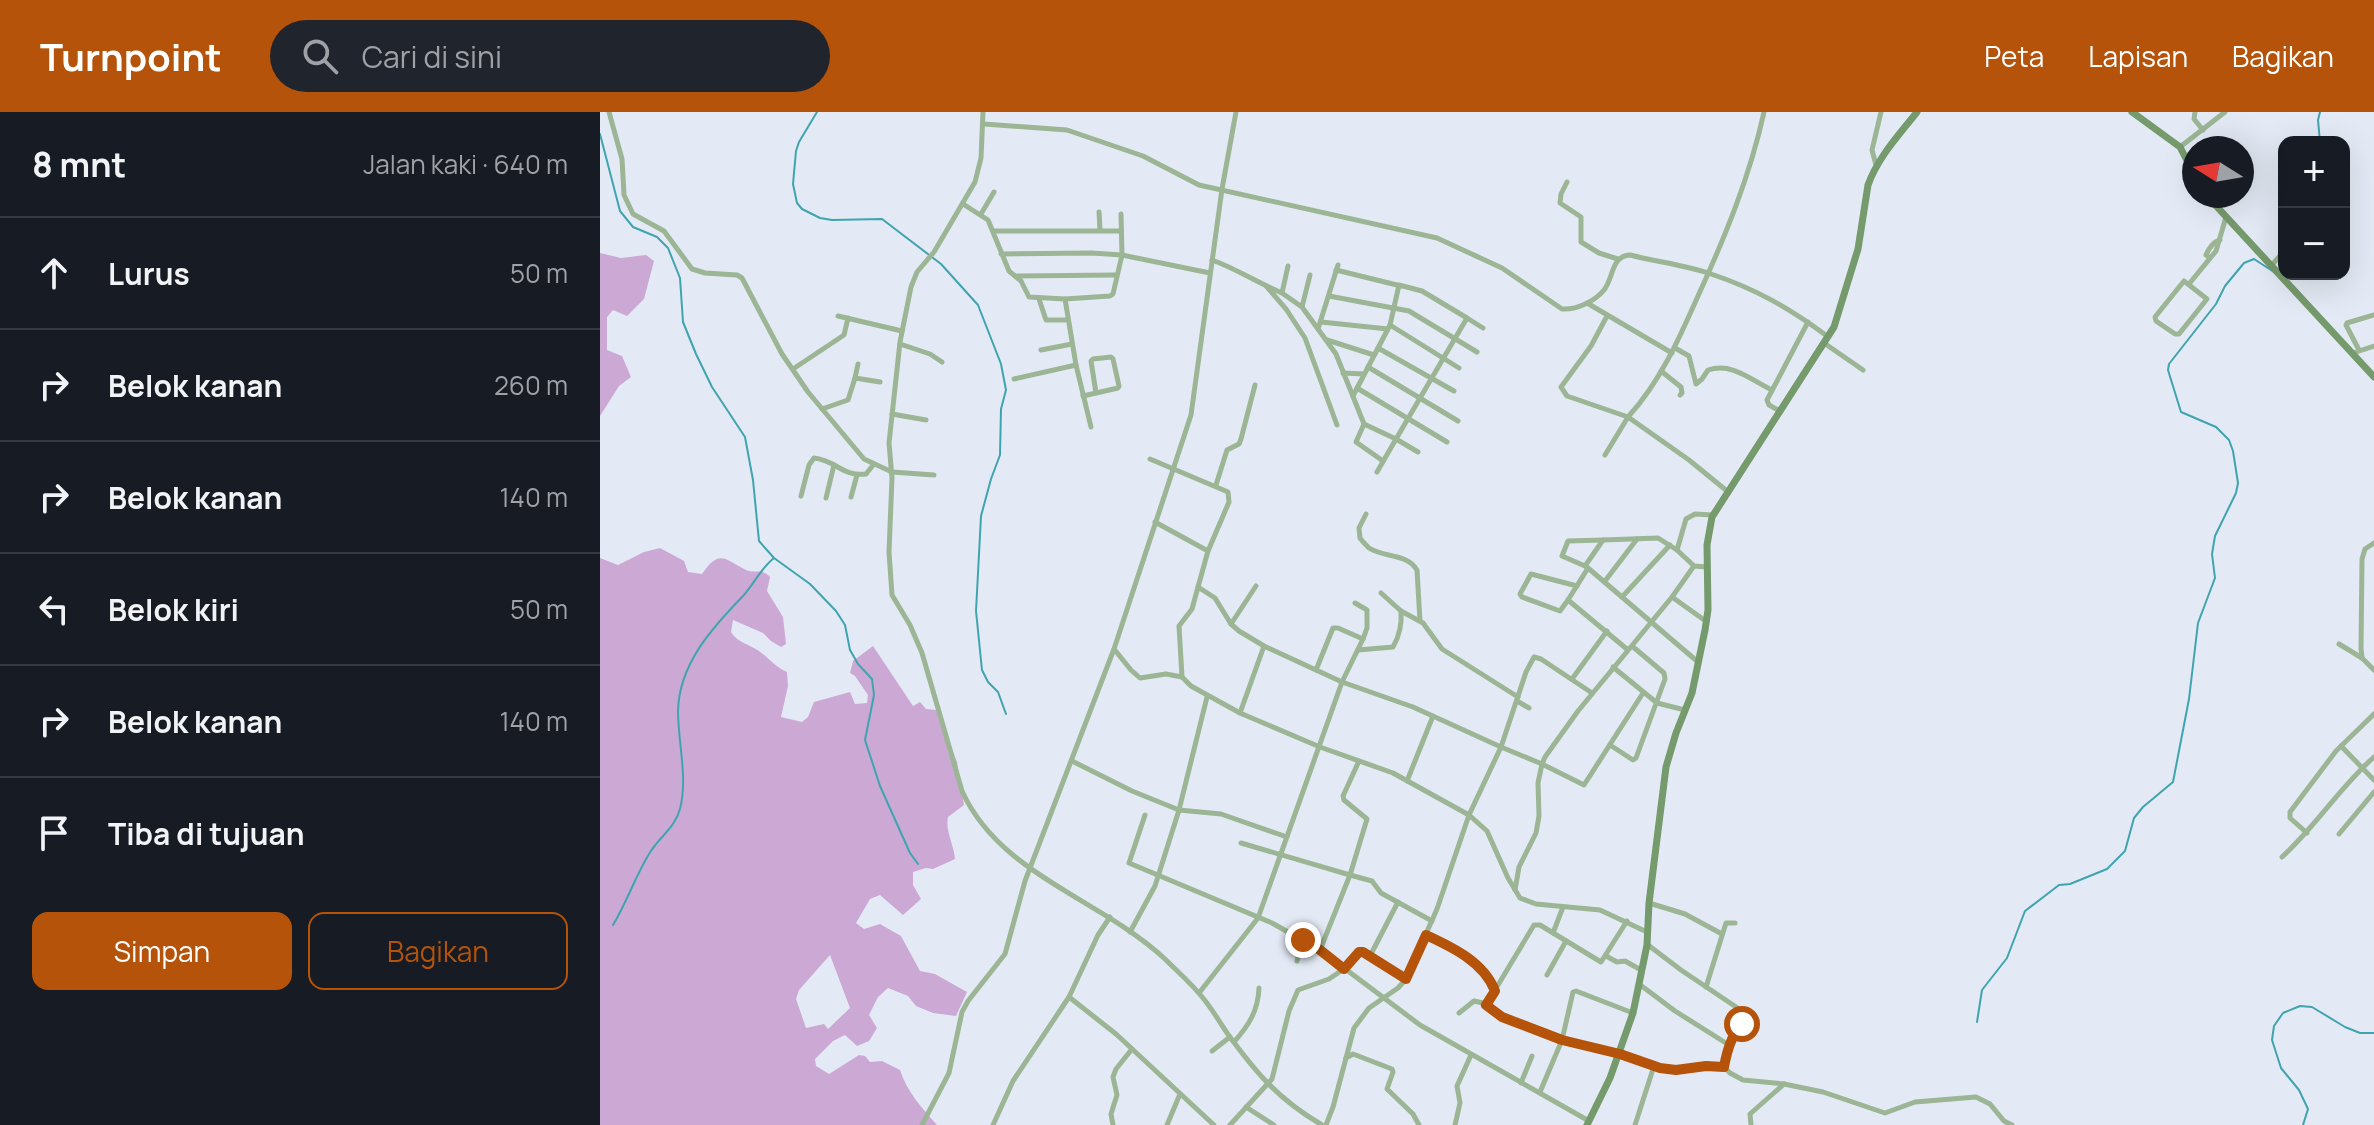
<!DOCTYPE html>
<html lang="id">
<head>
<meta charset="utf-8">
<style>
	body { margin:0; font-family:Manrope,sans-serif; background:#20242c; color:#f1f3f6 }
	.controls { position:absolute; right:24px; top:24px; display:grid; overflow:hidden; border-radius:16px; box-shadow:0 8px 32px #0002 }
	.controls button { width:72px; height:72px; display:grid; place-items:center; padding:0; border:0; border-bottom:2px solid #363941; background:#171b24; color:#f1f3f6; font:40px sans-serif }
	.compass { position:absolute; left:1582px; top:24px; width:72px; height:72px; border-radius:50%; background:#171b24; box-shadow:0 8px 32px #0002; rotate:281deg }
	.stop { position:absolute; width:24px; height:24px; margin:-18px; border:6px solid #b45309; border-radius:50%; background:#fff }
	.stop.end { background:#b45309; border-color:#fff; box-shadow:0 2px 8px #0008 }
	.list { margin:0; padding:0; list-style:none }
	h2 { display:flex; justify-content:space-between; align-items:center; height:104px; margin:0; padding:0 32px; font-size:34px }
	h2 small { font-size:26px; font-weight:400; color:#9ea1a6 }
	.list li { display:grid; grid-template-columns:52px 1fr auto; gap:24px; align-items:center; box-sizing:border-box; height:112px; padding:0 32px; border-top:2px solid #363941 }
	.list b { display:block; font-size:30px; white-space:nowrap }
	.list em { font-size:26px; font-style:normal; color:#9ea1a6 }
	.actions { display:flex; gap:16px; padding:24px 32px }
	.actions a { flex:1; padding:18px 0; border:2px solid #b45309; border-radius:16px; text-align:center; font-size:28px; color:#b45309 }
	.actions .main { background:#b45309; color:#fff }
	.icon { flex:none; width:44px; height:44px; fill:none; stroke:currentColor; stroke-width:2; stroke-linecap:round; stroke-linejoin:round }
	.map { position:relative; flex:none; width:1774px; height:1013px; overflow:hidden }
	header { display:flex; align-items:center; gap:48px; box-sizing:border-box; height:112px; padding:0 40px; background:#b45309; color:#fff }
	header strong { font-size:38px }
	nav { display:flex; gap:44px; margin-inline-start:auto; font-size:28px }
	.search { width:560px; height:72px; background:#20242c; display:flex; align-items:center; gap:20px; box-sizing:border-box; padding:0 28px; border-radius:44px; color:#9ea1a6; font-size:30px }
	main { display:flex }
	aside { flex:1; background:#171b24 }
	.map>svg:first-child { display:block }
	.green { fill:#cca8d5; fill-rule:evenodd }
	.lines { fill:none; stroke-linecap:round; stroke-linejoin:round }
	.stream { stroke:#40a4af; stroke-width:2 }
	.street { stroke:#9bb595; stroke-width:5 }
	.secondary { stroke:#759a6c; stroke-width:7 }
	.route { stroke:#b45309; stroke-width:10 }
</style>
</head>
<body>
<header>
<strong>Turnpoint</strong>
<div class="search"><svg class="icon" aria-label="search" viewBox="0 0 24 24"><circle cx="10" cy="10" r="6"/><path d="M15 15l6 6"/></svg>Cari di sini</div>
<nav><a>Peta</a><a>Lapisan</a><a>Bagikan</a></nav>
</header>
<main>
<aside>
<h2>8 mnt<small>Jalan kaki · 640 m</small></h2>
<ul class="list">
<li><svg class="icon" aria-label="ahead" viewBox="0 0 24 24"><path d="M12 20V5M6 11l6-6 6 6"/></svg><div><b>Lurus</b></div><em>50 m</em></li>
<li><svg class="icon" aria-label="right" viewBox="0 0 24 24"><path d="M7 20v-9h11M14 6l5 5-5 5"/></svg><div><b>Belok kanan</b></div><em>260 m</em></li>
<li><svg class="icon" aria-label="right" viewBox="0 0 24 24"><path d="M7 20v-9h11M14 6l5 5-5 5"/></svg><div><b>Belok kanan</b></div><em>140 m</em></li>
<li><svg class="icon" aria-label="left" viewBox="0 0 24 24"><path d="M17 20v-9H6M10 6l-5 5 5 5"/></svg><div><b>Belok kiri</b></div><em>50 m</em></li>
<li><svg class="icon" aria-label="right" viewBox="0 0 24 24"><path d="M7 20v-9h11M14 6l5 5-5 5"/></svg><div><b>Belok kanan</b></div><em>140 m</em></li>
<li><svg class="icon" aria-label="arrive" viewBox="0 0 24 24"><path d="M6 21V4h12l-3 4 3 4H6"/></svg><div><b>Tiba di tujuan</b></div></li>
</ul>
<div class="actions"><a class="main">Simpan</a><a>Bagikan</a></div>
</aside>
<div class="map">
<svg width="1774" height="1013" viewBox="0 0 1774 1013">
	<rect width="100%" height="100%" fill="#e3eaf5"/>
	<g class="green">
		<polygon points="0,141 21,146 46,143 54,149 44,187 27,204 13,198 7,205 7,238 22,244 31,265 19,274 0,304"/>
		<path d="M60 436 84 449 88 460 102 462C120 436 125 448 146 458 156 462 162 456 170 465L167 479 183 505 186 532 181 535 171 529 163 521 133 508 131 520C138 531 149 532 159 539 170 547 174 554 187 560L188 574 181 605 202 610 208 605 214 590 250 580 255 592 267 591 268 583 255 564 250 561 253 549 273 534 313 594 320 590 326 597 336 598 357 650 364 693 348 705C345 719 354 732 355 747L333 757 326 756 313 760V773L321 787 303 803 280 783 270 787 256 811 264 817 280 812 301 824 320 859 335 862 367 880 356 904 333 901 316 894 308 884 288 876 278 885 269 903 277 916 269 929 257 934 245 923 233 929 215 947 216 954 229 962 259 943 265 944 270 950 282 949 300 958C307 980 322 996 337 1013H0V446L18 453 44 440ZM230 843 250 896 228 917 224 912 206 916 196 887 199 878Z"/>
	</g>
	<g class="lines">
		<g class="stream">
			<polyline points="217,0 199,30 196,39 193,72 197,91 202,97 220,106 232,108 282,107 341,152 378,193 401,252 406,278 401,297 400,343 391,367 381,404 376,499 382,558 388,570 398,580 406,602"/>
			<polyline points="1720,0 1718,8 1720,30"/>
			<polyline points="0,22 20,99 33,115 57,125 68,136 80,166 83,210 96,242 112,275 145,325 153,368 159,429 174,446 210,472 236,499 245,513 250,538 258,552 272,567 274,583 265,628 280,674 310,741 318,752"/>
			<path d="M13 813C27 790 35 765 49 742 58 726 75 716 80 697 88 665 78 631 78 599 79 552 112 516 143 484 154 472 161 456 174 446"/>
			<polyline points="1377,910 1382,878 1407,846 1425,799 1459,773 1470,772 1507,757 1525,739 1534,706 1543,695 1573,670 1589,587 1598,511 1615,466 1612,442 1615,424 1636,381 1638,371 1633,339 1629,328 1616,315 1581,300 1568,258 1569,252 1616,192 1625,174 1644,151 1654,147 1674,160"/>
			<polyline points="1703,1013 1708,997 1699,978 1681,956 1672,928 1674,914 1683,901 1700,894 1712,895 1745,915 1760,921 1774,921"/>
		</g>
		<g class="street">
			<polyline points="9,0 22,47 24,83 33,102 64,119 92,157 105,161 137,163 142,166 182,242 208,280 264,347 292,360 334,363"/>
			<path d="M383 0 381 46 375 70 334 140 317 160 311 175 300 230 289 331 292 366 289 440 292 483 310 513 322 541 362 679C400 763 501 787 565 847 578 860 592 872 603 886 612 897 619 909 627 921 657 962 678 987 722 1013"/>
			<polyline points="1595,0 1594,7 1603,18"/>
			<path d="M384 12 467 18 543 44 599 73 837 126 902 156 962 197C977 198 995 189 1004 178 1014 165 1011 144 1030 143 1057 150 1085 153 1111 162 1156 177 1189 196 1227 224"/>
			<polyline points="1580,35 1625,0"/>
			<polyline points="1276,53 1272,38 1281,0"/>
			<polyline points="967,70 961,82 960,91 981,105 981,130 999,141 1018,147"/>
			<polyline points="363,92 388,108 409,159 421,169 429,185 465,187 476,253 491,315"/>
			<polyline points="499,100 500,118"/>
			<polyline points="381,102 394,80"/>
			<polyline points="394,119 521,119"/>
			<polyline points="401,142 492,141 522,143 610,161"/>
			<path d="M1610 146 1606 143C1609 136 1613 130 1620 128"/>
			<path d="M612 148C637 157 658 171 682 181L688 154"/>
			<polyline points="1672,153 1684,139"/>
			<polyline points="736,158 801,174"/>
			<polyline points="415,164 516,163"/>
			<polygon points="1584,169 1607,187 1579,222 1575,222 1556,209 1555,205"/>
			<polyline points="1589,172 1616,139 1626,105"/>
			<polyline points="667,175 686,197 705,226 737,313"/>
			<polyline points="682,181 702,195 710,163"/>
			<polyline points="729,184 809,199 877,240"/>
			<polyline points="439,187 446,208 467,208"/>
			<polyline points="465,187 510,184 513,182 522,143 521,102"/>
			<polyline points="987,191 1072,241"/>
			<polyline points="702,195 718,217 738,153"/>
			<polyline points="238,204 302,219"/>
			<path d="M1007 204 991 234 961 275 967 284 1028 305C1060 270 1079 227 1098 184 1125 125 1150 64 1164 0"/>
			<polyline points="867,206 883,216"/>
			<polyline points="721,210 788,217"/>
			<polyline points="790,213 859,256"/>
			<polyline points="718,217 736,242 764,312 796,327 777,360"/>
			<polyline points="727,228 774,243"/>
			<polyline points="1224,231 1263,258"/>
			<polyline points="300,232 330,242 342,250"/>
			<polyline points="778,236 854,279"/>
			<path d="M1075 236 1089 244 1096 272 1102 267 1108 258C1132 250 1151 268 1172 278"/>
			<polyline points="441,238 472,232"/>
			<polyline points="1759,238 1746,213 1747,211 1774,203"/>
			<polyline points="1753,241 1774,234"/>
			<polyline points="768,255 858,309"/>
			<polyline points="193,257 244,223 248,206"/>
			<polyline points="1061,259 1081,275 1082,281 1080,283"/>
			<polyline points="743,261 764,262"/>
			<polyline points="255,266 258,252"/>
			<polyline points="414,267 476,253"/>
			<polyline points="757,276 847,330"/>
			<polyline points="483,284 518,276 519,274 513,247 511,245 493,247 491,249 496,281"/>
			<polyline points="753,284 790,213 799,173 822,179 867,206 796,327 818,340"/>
			<polyline points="222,297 248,288 255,266 280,270"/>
			<polyline points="1180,299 1169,293 1167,288 1208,210"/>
			<polyline points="292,302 326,308"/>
			<polyline points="764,312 756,330 783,349"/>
			<polyline points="1005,343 1028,305 1089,348 1127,379"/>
			<polyline points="550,347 628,380 629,390 608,439"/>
			<polyline points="616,373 627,338 639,332 641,327 655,273"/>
			<path d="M201 384 209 353 214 346C236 348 242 365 266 362L274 352"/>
			<polyline points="251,385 257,363"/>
			<polyline points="226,386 234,353"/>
			<path d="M766 402 759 416 760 426C763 430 766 433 769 436 784 446 807 441 817 458L820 509"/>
			<polyline points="555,410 608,439 598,475"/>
			<polyline points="1774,431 1765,437 1762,447 1761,536 1762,546 1774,558"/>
			<polyline points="1077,438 1086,407 1095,402 1113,403"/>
			<polyline points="985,454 962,444 968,429 1003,428"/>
			<polyline points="988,456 1098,550"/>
			<polyline points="1005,469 1037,427"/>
			<polyline points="1022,485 1070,433"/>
			<polyline points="1072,485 1107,510"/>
			<polyline points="968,488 960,499 922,485 920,482 931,462 977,474"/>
			<polyline points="801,499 823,511 842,537 918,585"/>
			<polyline points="631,512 656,474"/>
			<polyline points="1739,532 1762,546"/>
			<polyline points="514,537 531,558 540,566 566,562 582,565"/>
			<path d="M758 538 793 535C800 523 802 512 801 499L781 481"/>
			<polyline points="1028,538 968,488 988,456 985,454 1003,428 1058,426 1077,438 1094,454 1107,455"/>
			<polyline points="1013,555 1057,591 1085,598"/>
			<polyline points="716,558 733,516 738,516 763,527"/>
			<polyline points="972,567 1007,519"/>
			<polyline points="992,581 941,547 934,545 926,560 901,635 813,595 742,570 664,534 639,519 631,512 615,486 598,475 592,497 579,514 582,565 591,574 640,601 720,635 793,661 869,703 887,719 908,766 920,786 936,792 1000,798 1047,820"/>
			<polyline points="917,589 929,596"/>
			<polyline points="640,601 664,534"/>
			<polyline points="1010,633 1033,648 1036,646 1065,567 1064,561 1032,534"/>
			<polyline points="1741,634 1774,668"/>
			<polyline points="472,649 532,679 579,698 621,702 687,725"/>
			<polyline points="759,649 743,684 744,688 767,707 750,763 772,769 781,781 832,809"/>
			<polyline points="807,669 833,604"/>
			<polyline points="545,703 529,751 672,811 720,838 820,913 989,1009"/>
			<polyline points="1707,721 1690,706 1690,700 1736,639 1774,602"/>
			<polyline points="1739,722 1774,680"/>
			<polyline points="641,731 750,763 720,838"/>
			<path d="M1682 745C1716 714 1740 675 1774 645"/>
			<polyline points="915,778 919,755 936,721 939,704 938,671 942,652 984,673 1043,581"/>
			<polyline points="1049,791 1085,802 1122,822"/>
			<polyline points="530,820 555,774 579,698 607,585"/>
			<polyline points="953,821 963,795"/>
			<path d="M826 823C853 835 883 849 894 878"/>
			<path d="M1048 833 1081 858 1145 901 1147 905C1134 925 1129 931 1124 955L1130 961 1143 968 1184 972 1223 980 1285 1001 1315 990 1376 985 1390 992 1404 1009 1412 1013"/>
			<polyline points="770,844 798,790"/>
			<polyline points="1006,844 1017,850 1025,849 1041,858"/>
			<polyline points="697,849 703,828"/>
			<polyline points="947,863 966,829"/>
			<polyline points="1039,872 1075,899 1129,933"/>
			<polyline points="1106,875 1126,811 1135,811"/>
			<polyline points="599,881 658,806 742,570 763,527 767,516 767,498 755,491"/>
			<polyline points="469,885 516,922 614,1013"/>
			<polyline points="886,893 934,813 940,813 1001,850 1027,809"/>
			<polyline points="859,901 874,889 883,891 902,905 922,911 962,928 1020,942 1060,956 1076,958 1106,954 1124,955"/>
			<path d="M634 930C649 913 658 899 659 876"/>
			<polyline points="612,939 630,925"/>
			<polyline points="746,946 753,942 792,957 793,960 787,977 813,1002 819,1013"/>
			<polyline points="921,971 932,944"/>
			<polyline points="940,980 962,928 973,880 976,879 1033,901"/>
			<polyline points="646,995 674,1013"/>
			<polyline points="322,1013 349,961 362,900 368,889 405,842 425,769 514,537 591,303 622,77 636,0"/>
			<polyline points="393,1013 413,969 469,885 498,823 510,805"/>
			<polyline points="513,1013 511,1002 517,983 513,965 516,957 532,937"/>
			<polyline points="567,1013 580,982"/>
			<polyline points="630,1013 672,967 689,899 698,878 729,867 744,857 761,839 806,867 837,797 869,703 901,635 942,652 945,645 978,599 1072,485 1094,454"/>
			<polyline points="726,1013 733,995 754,916 769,896 798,876 806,867"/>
			<polyline points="855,1013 860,991 857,974 871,943"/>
			<polyline points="1035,1013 1054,954"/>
			<polyline points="1151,1013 1150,1002 1184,972"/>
		</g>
		<g class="secondary">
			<polyline points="1532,0 1580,35 1594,62"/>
			<polyline points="1607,84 1774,265"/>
			<path d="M987 1013 1010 966 1033 901 1047 833 1049 791 1066 655 1076 621 1092 581 1105 518 1108 498 1107 433 1112 405 1234 215 1258 137 1268 73C1278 45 1299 23 1317 0"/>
		</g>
	</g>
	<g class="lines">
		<path class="route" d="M703 828 720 838 744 857 759 840H763L806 867 826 823C852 835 884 850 895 879L886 893 902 905 962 928 1020 942 1060 956 1076 958 1106 954 1124 955C1127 939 1131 924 1142 912"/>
	</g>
</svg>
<div class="controls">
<button>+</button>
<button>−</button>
</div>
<svg class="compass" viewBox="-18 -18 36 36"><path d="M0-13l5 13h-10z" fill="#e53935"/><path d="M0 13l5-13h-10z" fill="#9ea1a6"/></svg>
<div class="stop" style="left:1142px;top:912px"></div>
<div class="stop end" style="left:703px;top:828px"></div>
</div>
</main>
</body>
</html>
